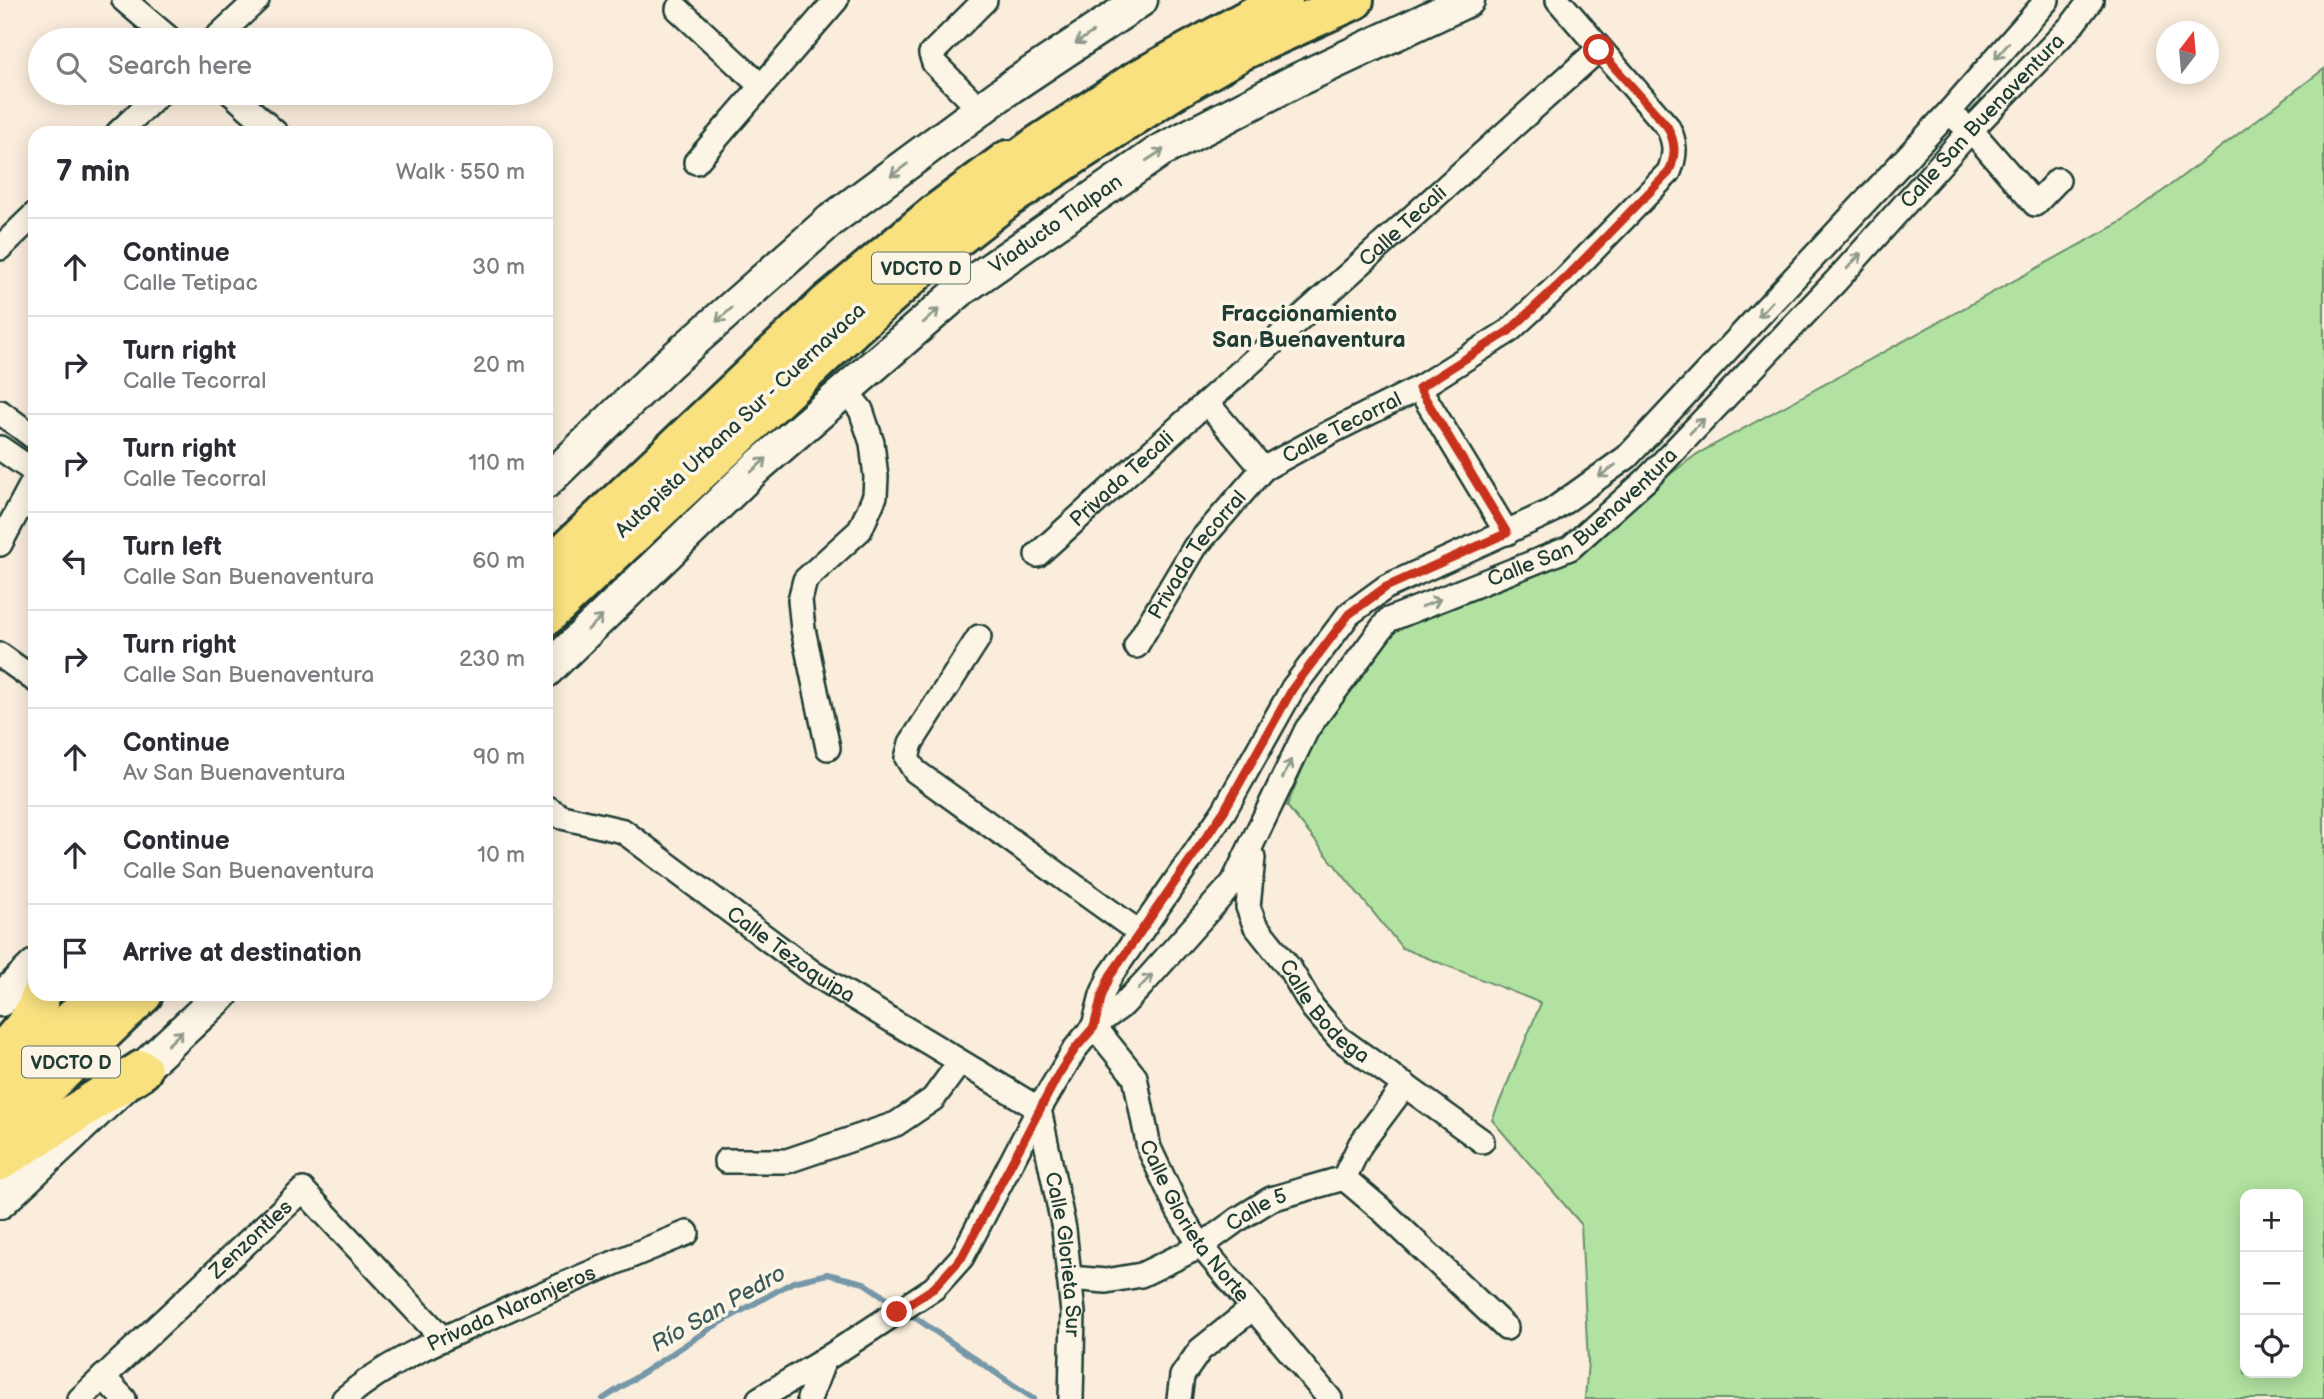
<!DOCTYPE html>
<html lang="en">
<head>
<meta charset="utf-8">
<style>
	body { margin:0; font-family:"Balsamiq Sans",sans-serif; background:#f7f7f7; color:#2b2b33 }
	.controls { position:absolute; right:21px; bottom:21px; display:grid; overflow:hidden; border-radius:14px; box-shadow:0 4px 18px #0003 }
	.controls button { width:63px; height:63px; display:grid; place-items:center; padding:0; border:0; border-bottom:2px solid #e1e1e2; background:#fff; color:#2b2b33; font:35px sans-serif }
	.compass { position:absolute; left:2156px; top:21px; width:63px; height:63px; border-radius:50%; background:#fff; box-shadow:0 4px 18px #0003; rotate:16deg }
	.stop { position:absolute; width:21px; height:21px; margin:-16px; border:5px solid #c8321e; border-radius:50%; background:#fff }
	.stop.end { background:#c8321e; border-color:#fff; box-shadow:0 2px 7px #0008 }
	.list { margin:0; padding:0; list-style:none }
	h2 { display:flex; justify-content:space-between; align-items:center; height:91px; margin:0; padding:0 28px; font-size:30px }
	h2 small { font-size:23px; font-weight:400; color:#7c7c81 }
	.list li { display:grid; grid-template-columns:46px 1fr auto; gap:21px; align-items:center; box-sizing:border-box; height:98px; padding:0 28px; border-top:2px solid #e1e1e2 }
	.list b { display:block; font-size:26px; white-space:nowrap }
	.list p { margin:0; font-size:23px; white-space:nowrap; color:#7c7c81 }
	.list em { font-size:23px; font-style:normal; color:#7c7c81 }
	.icon { flex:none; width:38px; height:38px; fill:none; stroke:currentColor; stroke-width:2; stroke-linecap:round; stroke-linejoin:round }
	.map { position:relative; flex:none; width:2324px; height:1399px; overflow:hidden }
	.search { position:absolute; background:#fff; box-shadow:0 4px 18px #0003; left:28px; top:28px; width:525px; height:77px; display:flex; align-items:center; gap:18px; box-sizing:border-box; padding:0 24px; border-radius:38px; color:#7c7c81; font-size:26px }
	.panel { position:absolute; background:#fff; box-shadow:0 4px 18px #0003; left:28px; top:126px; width:525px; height:875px; border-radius:21px }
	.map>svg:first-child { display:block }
	.green { fill:#b2e2a1; stroke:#68906a; stroke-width:2; fill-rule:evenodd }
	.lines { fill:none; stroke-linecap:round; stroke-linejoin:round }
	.stream { stroke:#7497a8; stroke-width:6 }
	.street-casing { stroke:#1f3d34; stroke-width:28 }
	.secondary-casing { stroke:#1f3d34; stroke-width:37 }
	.highway-casing { stroke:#1f3d34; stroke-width:44 }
	.street { stroke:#fcf5e5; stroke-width:23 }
	.secondary { stroke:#fcf5e5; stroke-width:32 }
	.highway { stroke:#fae180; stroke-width:38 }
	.oneway { stroke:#8e998c }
	.route { stroke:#c8321e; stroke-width:9 }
	.labels { text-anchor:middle; stroke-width:7; stroke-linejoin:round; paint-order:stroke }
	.shield { fill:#fcf5e5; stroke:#617469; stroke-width:2 }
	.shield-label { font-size:19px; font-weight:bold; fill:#1f3d34 }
	.street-label { font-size:21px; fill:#1f3d34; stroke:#fcf5e5 }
	.neighbourhood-label { font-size:23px; font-weight:bold; fill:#1f3d34; stroke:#fcf5e5 }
	.water-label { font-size:23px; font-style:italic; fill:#3b5b5b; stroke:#fcf5e5 }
</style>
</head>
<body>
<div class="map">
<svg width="2324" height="1399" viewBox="0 0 2324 1399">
	<rect width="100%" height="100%" fill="#fbeddc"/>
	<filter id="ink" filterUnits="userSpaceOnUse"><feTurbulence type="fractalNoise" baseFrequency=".0143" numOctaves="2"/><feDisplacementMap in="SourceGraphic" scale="14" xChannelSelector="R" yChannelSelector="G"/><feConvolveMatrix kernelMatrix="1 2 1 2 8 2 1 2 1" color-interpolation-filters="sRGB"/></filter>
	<g filter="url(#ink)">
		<path class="green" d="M2324 69V1399H1585L1588 1362 1581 1224 1492 1120 1541 1003 1402 948 1287 806 1317 732 1409 612 1617 514 1697 454 2123 221ZM2245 1194H2298V1373H2245Z"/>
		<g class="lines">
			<g class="stream">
				<polyline points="907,1312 1034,1399"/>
				<polyline points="603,1399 711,1328 793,1282 827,1274 864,1283 898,1306"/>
			</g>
			<g class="street-casing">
				<g id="street">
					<polyline points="124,0 171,40"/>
					<polyline points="678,9 761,86"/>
					<polyline points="214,40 257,0"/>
					<polyline points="231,93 276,133"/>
					<polyline points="981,110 934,63 931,54 985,0"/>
					<polyline points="1959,121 1971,130 2035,204 2058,180"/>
					<polyline points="118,133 160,93"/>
					<polyline points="696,162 836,0"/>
					<polyline points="0,248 35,214"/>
					<polyline points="1419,388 1507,533"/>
					<polyline points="1208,404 1263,469"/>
					<polyline points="0,412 35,438"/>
					<polyline points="0,448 35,472"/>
					<polyline points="0,544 35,478"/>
					<path id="s1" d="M1037 555 1599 49"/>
					<polyline points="979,637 911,743 907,758 915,771 1140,933"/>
					<path id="s2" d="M1136 646 1195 547 1263 469 1329 433 1419 388 1509 331 1566 278 1669 172C1676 155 1676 142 1667 126L1558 0"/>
					<polyline points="0,655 35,680"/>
					<polyline points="828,748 803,629 800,600 805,580 860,530 875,496 876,477 872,443 861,410 846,391"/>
					<path id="s3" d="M546 807 562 817 623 831 813 973 1039 1109 1064 1229 1073 1313 1071 1399"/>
					<path id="s4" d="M1253 858 1248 907 1255 925 1290 969 1313 1008 1339 1038 1482 1141"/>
					<polyline points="1094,1026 1102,995 1110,976 1224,811 1293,688 1349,614 1386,587 1550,512 1627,457 1949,112 2047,0"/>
					<path id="s5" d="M1094 1026 1135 1077 1149 1148 1179 1212 1201 1246 1330 1399"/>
					<polyline points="726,1161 787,1161 896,1124 933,1099 960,1062"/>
					<polyline points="1344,1178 1383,1211 1506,1328"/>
					<path id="s6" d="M1069 1278 1106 1281 1141 1275 1201 1246 1237 1220 1271 1199 1344 1178 1360 1145 1405 1085"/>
					<polyline points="103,1377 124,1399"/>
					<path id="s7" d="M80 1399 303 1190 443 1339"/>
					<path id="s8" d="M344 1399C385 1363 439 1340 489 1318 554 1288 620 1260 687 1233"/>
					<polyline points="759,1399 824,1360"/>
					<path id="s9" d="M809 1399 824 1360 934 1288 962 1257 1039 1109 1075 1049 1094 1026 1123 1005 1142 985 1233 883 1307 729 1388 620 1570 548 1647 479 1836 281 1971 130 2072 25 2091 0"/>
					<polyline points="1179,1399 1182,1376 1200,1350 1253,1308"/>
				</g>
			</g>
			<g class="secondary-casing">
				<g id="secondary">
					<polyline points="546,482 669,363 831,220 1012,86 1141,0"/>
					<path id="s10" d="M546 671 756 468 962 289 1160 151 1295 81 1468 0"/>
					<polyline points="0,1000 35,966"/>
					<polyline points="0,1202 222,994"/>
				</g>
			</g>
			<g class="highway-casing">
				<g id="highway">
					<polyline points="990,181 1037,146 1136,81 1283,0"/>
					<polyline points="546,570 828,303 934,215 1008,160"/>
					<polyline points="546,616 856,325 937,253 1009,197 1172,91 1241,51 1354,0"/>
					<path d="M0 1055C16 1036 35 1019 41 994"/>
					<polyline points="0,1089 99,994"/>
					<polyline points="0,1132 143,994"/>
					<polyline points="0,1161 142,1070"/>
				</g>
			</g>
			<use href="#street" class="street"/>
			<use href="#secondary" class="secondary"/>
			<use href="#highway" class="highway"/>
		</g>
		<defs><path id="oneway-shaft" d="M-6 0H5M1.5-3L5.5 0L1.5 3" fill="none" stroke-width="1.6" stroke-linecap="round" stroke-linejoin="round" transform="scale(1.75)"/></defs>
		<g class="oneway">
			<use href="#oneway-shaft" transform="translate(1084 38) rotate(146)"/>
			<use href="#oneway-shaft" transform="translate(2002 51) rotate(131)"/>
			<use href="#oneway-shaft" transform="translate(1155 155) rotate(-33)"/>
			<use href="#oneway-shaft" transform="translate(899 170) rotate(144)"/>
			<use href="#oneway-shaft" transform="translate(1854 261) rotate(-48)"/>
			<use href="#oneway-shaft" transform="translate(1765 309) rotate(133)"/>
			<use href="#oneway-shaft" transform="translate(724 315) rotate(138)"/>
			<use href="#oneway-shaft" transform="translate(931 316) rotate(-41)"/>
			<use href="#oneway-shaft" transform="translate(1697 426) rotate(-46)"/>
			<use href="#oneway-shaft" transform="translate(759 465) rotate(-42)"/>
			<use href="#oneway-shaft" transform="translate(1607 471) rotate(144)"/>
			<use href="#oneway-shaft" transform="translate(1431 603) rotate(-22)"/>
			<use href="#oneway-shaft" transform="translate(595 623) rotate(-44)"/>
			<use href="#oneway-shaft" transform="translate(1287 769) rotate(-64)"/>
			<use href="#oneway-shaft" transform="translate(1145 982) rotate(-47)"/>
			<use href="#oneway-shaft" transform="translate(175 1038) rotate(-44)"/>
		</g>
	</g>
	<g class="lines" filter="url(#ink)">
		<path class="route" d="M897 1312 934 1288 962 1257 1058 1075 1075 1049 1094 1027 1102 995 1110 976 1224 811 1293 688 1349 614 1386 587 1507 533 1419 388 1509 331 1566 278 1669 172C1676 155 1676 143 1667 126L1599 50"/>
	</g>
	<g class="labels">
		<g class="shield">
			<rect x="872" y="252.5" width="98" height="31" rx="5"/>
			<rect x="22" y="1046.5" width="98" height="31" rx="5"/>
		</g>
		<g class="shield-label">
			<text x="921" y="275">VDCTO D</text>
			<text x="71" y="1069">VDCTO D</text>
		</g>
		<g class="street-label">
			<text dy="7" stroke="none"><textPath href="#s9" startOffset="1778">Calle San Buenaventura</textPath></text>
			<text dy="7" stroke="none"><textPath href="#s10" startOffset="679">Viaducto Tlalpan</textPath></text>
			<text dy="7" stroke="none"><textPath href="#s1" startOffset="492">Calle Tecali</textPath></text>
			<text transform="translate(740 420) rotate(-43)" y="7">Autopista Urbana Sur - Cuernavaca</text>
			<text dy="7" stroke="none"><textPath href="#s2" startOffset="308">Calle Tecorral</textPath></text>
			<text dy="7" stroke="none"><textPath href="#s1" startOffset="114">Privada Tecali</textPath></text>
			<text dy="7" stroke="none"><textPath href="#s9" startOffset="1211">Calle San Buenaventura</textPath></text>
			<text dy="7" stroke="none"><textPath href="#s2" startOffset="110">Privada Tecorral</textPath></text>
			<text dy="7" stroke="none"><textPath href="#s3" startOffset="290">Calle Tezoquipa</textPath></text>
			<text dy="7" stroke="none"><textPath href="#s4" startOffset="180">Calle Bodega</textPath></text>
			<text dy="7" stroke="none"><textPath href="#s6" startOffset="206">Calle 5</textPath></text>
			<text dy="7" stroke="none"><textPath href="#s5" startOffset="224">Calle Glorieta Norte</textPath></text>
			<text dy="7" stroke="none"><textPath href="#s7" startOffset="234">Zenzontles</textPath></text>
			<text dy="7" stroke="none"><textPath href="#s3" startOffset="730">Calle Glorieta Sur</textPath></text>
			<text dy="7" stroke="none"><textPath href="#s8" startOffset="191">Privada Naranjeros</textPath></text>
		</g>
		<g class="neighbourhood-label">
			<text x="1309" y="321">Fraccionamiento<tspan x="1309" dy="26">San Buenaventura</tspan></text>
		</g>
		<g class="water-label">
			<text transform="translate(718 1308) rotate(-30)" y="8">Río San Pedro</text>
		</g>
	</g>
</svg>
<div class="controls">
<button>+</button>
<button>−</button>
<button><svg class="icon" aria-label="locate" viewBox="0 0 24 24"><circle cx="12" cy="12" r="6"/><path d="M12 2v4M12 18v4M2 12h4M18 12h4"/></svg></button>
</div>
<svg class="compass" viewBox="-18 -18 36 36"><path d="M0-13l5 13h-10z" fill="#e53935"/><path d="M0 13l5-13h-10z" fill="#7c7c81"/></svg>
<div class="stop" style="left:1599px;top:50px"></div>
<div class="stop end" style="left:897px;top:1312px"></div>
<div class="search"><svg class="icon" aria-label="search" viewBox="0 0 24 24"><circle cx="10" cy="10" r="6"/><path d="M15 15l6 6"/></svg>Search here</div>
<section class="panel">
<h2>7 min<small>Walk · 550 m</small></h2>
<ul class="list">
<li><svg class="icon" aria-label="ahead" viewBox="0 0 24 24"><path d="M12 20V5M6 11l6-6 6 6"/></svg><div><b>Continue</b><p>Calle Tetipac</p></div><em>30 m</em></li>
<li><svg class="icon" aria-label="right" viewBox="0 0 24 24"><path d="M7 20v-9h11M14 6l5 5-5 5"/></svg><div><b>Turn right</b><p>Calle Tecorral</p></div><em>20 m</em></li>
<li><svg class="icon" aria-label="right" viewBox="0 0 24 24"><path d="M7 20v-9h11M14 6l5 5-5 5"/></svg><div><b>Turn right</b><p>Calle Tecorral</p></div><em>110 m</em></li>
<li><svg class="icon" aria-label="left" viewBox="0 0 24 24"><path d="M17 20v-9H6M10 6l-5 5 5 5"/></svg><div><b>Turn left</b><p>Calle San Buenaventura</p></div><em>60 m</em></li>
<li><svg class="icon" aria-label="right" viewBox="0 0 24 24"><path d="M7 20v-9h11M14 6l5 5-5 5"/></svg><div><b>Turn right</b><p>Calle San Buenaventura</p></div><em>230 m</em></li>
<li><svg class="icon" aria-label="ahead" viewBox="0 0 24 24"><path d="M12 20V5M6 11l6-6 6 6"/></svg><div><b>Continue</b><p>Av San Buenaventura</p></div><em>90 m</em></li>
<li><svg class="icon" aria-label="ahead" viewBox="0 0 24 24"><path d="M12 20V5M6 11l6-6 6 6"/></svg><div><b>Continue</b><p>Calle San Buenaventura</p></div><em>10 m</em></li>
<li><svg class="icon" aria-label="arrive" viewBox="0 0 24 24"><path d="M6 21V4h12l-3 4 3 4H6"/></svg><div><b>Arrive at destination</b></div></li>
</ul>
</section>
</div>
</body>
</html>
